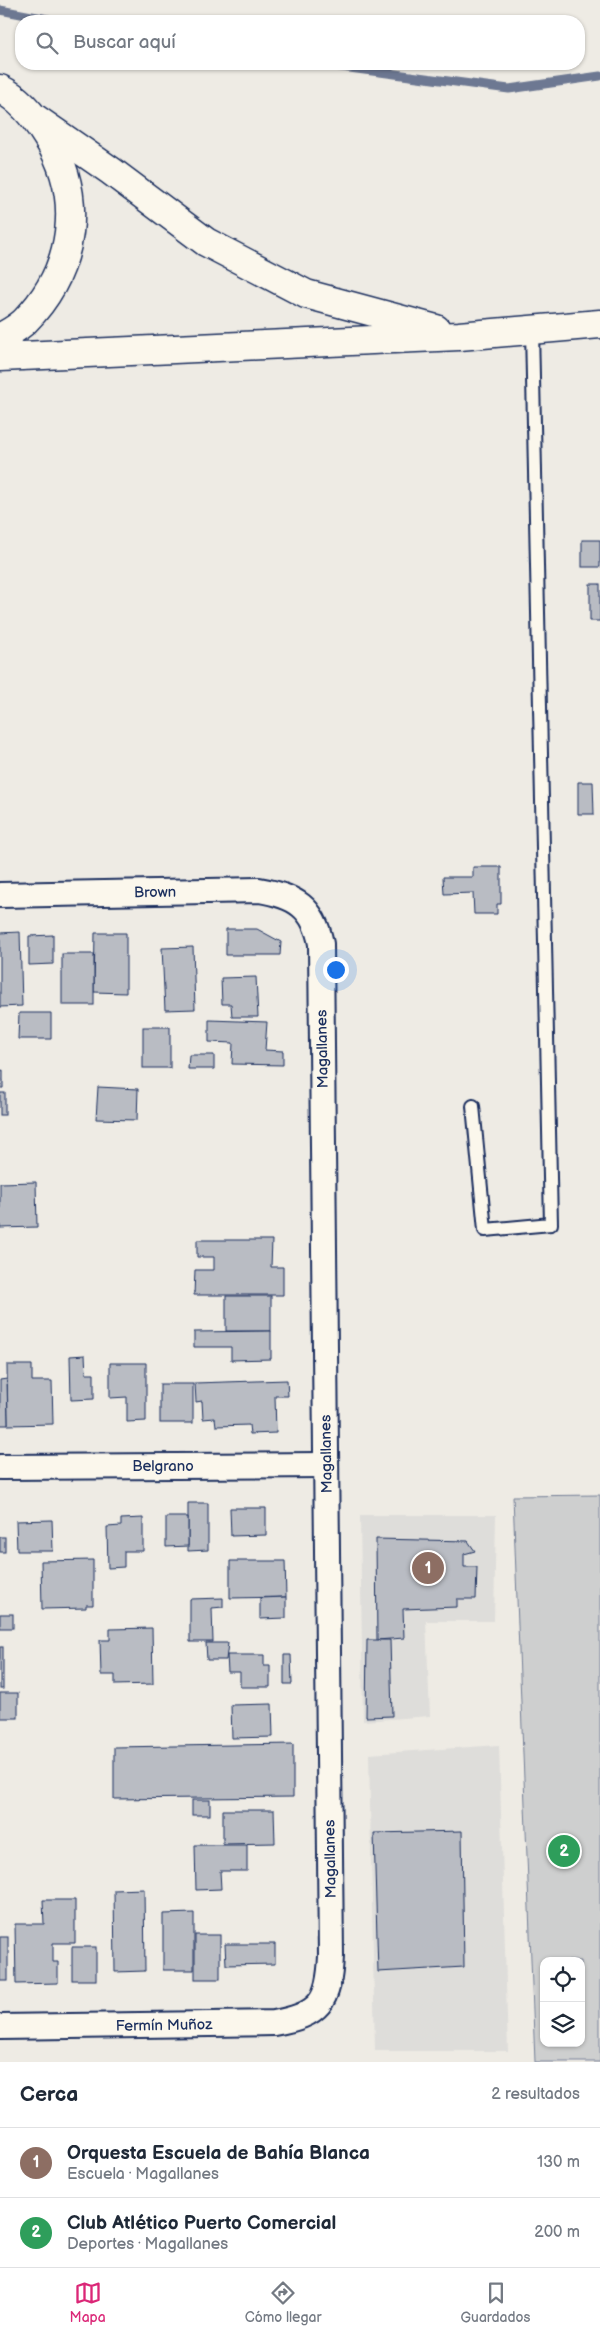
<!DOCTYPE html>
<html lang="es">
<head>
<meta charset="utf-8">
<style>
	body { margin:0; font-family:"Balsamiq Sans",sans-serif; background:#f6f6f7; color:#1f2937 }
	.controls { position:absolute; right:15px; bottom:15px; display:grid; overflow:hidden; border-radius:10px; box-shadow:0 1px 4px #0004 }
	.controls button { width:45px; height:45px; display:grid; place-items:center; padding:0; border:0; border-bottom:1px solid #e0e1e3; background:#fff; color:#1f2937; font:25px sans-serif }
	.you { position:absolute; left:335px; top:969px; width:18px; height:18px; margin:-12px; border:4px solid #fff; border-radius:50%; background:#1a73e8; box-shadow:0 0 0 8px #1a73e833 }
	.badge { display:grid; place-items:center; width:32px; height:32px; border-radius:50%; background:#db2777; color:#fff; font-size:16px; font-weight:700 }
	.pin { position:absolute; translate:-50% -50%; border:2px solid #fff; box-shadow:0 1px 5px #0006 }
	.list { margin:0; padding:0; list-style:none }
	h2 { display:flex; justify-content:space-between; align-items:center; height:65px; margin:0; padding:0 20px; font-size:21px }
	h2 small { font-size:16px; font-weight:400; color:#747a83 }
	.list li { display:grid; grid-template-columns:32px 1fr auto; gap:15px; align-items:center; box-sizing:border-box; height:70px; padding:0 20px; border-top:1px solid #e0e1e3 }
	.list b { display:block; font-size:19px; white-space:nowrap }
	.list p { margin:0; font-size:16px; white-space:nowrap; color:#747a83 }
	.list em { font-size:16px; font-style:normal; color:#747a83 }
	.icon { flex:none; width:28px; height:28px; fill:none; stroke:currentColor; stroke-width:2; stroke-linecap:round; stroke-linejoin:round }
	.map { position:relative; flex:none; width:600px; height:2062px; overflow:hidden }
	.search { position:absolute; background:#fff; box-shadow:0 1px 4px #0004; left:15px; right:15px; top:15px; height:55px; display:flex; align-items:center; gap:12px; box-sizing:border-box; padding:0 18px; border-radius:20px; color:#747a83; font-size:19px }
	.sheet { height:205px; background:#fff }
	nav { display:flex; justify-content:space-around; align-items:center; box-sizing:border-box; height:70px; border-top:1px solid #e0e1e3; background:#fff; font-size:14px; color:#747a83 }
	nav a { display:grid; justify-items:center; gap:2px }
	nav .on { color:#db2777 }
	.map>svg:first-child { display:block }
	.built { fill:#deddda }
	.green { fill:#cecfcf; stroke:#747f96; fill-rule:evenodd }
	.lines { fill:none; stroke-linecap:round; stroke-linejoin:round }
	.stream { stroke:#6d7892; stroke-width:9 }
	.building { fill:#b9bcc3; stroke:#1b2f5e }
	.lane-casing { stroke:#1b2f5e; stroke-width:16 }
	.street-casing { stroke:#1b2f5e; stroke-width:28 }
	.secondary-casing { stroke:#1b2f5e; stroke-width:31 }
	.lane { stroke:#fbf7ec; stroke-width:12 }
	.street { stroke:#fbf7ec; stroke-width:24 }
	.secondary { stroke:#fbf7ec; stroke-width:28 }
	.labels { text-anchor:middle; stroke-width:5; stroke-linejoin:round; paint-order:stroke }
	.street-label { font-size:15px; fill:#1b2f5e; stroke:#fbf7ec }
</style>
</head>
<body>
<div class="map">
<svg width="600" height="2062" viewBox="0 0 600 2062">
	<rect width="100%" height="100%" fill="#eeebe4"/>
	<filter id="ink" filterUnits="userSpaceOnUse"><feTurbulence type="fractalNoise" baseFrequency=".02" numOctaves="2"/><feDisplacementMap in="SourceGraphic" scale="10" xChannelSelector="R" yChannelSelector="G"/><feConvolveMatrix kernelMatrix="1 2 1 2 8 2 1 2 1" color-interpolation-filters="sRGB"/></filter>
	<g filter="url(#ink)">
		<g class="built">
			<polygon points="360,1515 496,1515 494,1621 426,1621 430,1716 363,1721"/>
			<polygon points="499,1745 508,2051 375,2051 369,1754"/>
		</g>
		<path class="green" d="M600 1495V2062H535L513 1496ZM544 1961H581V2043H544Z"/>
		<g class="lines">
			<g class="stream">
				<polyline points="0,10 58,21"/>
				<polyline points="319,64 509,89 600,76"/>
			</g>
		</g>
		<g class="building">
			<rect x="582" y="540" width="18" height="27"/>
			<rect x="590" y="584" width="10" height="37"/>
			<polygon points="578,782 593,782 594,814 578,814"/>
			<polygon points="473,867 501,867 501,904 497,904 497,914 474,914 473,893 444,894 443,877 473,877"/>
			<polygon points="226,929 257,929 281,942 280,955 226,955"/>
			<polygon points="20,932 22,1006 0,1007 0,933"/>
			<polygon points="95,933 126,933 126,993 94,992"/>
			<polygon points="53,935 53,964 29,965 29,936"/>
			<polygon points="193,947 195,1009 165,1010 162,948"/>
			<rect x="62" y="954" width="32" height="51"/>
			<polygon points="256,977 258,1017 232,1017 231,1004 222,1004 221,978"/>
			<polygon points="19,1013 51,1013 51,1039 18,1039"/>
			<polygon points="209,1020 267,1022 265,1050 283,1051 283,1065 232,1064 233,1043 209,1042"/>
			<rect x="143" y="1027" width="27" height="41"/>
			<polygon points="189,1055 214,1055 214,1069 188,1069"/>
			<polygon points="3,1070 3,1088 0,1088 0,1071"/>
			<polygon points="98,1087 138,1089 137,1120 96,1119"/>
			<rect x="0" y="1093" width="5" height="22"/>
			<polygon points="36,1182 37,1227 0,1228 0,1183"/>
			<polygon points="197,1240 272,1240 271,1267 283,1267 283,1295 194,1295 195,1270 214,1270 214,1257 197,1257"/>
			<rect x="226" y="1296" width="45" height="35"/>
			<polygon points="271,1331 271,1359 231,1360 231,1347 194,1347 194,1332"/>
			<polygon points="85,1355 86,1374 94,1374 94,1399 71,1400 70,1356"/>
			<polygon points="110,1363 146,1363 146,1421 127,1422 127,1397 110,1398"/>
			<polygon points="7,1365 32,1365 32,1381 52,1381 53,1424 8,1425"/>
			<polygon points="7,1379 8,1425 0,1425 0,1380"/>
			<polygon points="287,1380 288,1396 275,1396 276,1433 250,1434 249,1425 216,1426 215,1418 203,1419 202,1401 196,1402 195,1383"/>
			<rect x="160" y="1384" width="33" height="39"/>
			<polygon points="188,1503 208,1503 208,1550 188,1551"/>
			<polygon points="230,1508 266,1508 266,1535 231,1536"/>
			<polygon points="166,1517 188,1517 188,1546 166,1547"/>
			<polygon points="143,1518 143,1551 124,1551 124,1567 108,1568 107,1527 121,1526 121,1519"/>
			<polygon points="52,1520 53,1551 17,1551 16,1521"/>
			<rect x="0" y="1537" width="5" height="15"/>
			<polygon points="376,1539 468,1541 475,1551 464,1554 464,1567 477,1567 476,1599 457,1599 457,1607 403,1609 404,1638 377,1640"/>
			<polygon points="93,1560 93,1605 86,1605 86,1608 42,1609 41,1561"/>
			<polygon points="230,1561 285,1561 286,1597 230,1598"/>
			<polygon points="286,1597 286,1618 260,1619 260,1598"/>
			<polygon points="223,1598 223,1607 212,1608 213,1642 190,1642 190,1599"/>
			<rect x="0" y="1614" width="13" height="14"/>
			<polygon points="152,1628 153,1684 115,1685 115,1675 101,1675 100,1640 110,1640 110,1629"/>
			<polygon points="367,1640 390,1640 392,1716 366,1717"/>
			<polygon points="206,1643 228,1643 226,1660 207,1660"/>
			<rect x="0" y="1647" width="3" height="42"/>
			<polygon points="227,1655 264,1655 264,1666 270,1666 270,1687 240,1687 240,1672 228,1672"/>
			<polygon points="284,1655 291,1655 292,1684 284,1684"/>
			<rect x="0" y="1693" width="18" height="25"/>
			<polygon points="272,1704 273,1737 232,1738 231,1705"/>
			<polygon points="293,1744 293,1797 114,1799 114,1747"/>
			<rect x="192" y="1800" width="18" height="15"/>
			<polygon points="223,1810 274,1810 275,1843 223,1844"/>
			<polygon points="462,1831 464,1967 378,1972 374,1833"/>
			<polygon points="195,1845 247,1845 247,1871 220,1871 221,1889 196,1890"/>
			<polygon points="144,1889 145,1971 115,1972 114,1890"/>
			<polygon points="43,1900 75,1900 75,1943 53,1943 53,1962 58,1962 58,1983 16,1984 15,1924 44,1924"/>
			<polygon points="194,1913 194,1970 163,1970 163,1914"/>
			<rect x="195" y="1935" width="25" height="44"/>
			<rect x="0" y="1937" width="8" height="44"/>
			<polygon points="225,1944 275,1944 275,1964 226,1965"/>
			<rect x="72" y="1947" width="24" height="33"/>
		</g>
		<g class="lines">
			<g class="lane-casing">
				<polyline id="lane" points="473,1106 485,1230 551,1224 532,330"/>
			</g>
			<g class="street-casing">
				<g id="street">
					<path d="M0 895 259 890C295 896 314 907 321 944L331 1956C329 2002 320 2015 274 2023L0 2027"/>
					<polyline points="0,1467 326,1465"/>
				</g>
			</g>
			<g class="secondary-casing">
				<g id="secondary">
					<path d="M0 89C19 98 36 119 47 137 85 197 75 270 25 321 18 328 8 333 0 338"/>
					<polyline points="36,119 111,171 206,242 306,294 436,329"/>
					<polyline points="0,357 459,336 600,324"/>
				</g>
			</g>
			<use href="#lane" class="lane"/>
			<use href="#street" class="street"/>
			<use href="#secondary" class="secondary"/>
		</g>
	</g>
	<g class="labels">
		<g class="street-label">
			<text transform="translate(155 892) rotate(-1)" y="5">Brown</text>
			<text transform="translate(322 1049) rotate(-91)" y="5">Magallanes</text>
			<text transform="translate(326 1454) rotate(-91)" y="5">Magallanes</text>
			<text x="163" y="1471">Belgrano</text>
			<text transform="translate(330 1859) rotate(-91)" y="5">Magallanes</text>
			<text transform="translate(164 2025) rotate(-1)" y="5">Fermín Muñoz</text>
		</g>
	</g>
</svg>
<div class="controls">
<button><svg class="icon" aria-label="locate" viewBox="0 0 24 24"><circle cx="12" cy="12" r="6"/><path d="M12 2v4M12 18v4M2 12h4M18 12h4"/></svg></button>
<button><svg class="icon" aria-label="layers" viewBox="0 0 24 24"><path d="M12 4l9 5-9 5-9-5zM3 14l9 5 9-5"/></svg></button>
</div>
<div class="you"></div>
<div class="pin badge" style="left:428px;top:1568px;background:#8d6e63">1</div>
<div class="pin badge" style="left:564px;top:1851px;background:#2e9e5b">2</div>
<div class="search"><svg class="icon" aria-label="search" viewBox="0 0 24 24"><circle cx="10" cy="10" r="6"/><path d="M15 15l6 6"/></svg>Buscar aquí</div>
</div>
<section class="sheet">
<h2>Cerca<small>2 resultados</small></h2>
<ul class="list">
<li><span class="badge" style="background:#8d6e63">1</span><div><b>Orquesta Escuela de Bahía Blanca</b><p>Escuela · Magallanes</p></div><em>130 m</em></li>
<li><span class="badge" style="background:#2e9e5b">2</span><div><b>Club Atlético Puerto Comercial</b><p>Deportes · Magallanes</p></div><em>200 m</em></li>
</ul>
</section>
<nav>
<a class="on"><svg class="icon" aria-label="map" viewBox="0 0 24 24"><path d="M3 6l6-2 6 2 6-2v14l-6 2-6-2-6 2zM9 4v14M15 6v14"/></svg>Mapa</a>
<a><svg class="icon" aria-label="directions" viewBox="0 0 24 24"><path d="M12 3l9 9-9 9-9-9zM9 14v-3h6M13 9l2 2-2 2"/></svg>Cómo llegar</a>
<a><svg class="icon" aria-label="saved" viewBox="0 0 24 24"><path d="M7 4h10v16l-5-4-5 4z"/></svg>Guardados</a>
</nav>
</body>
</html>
